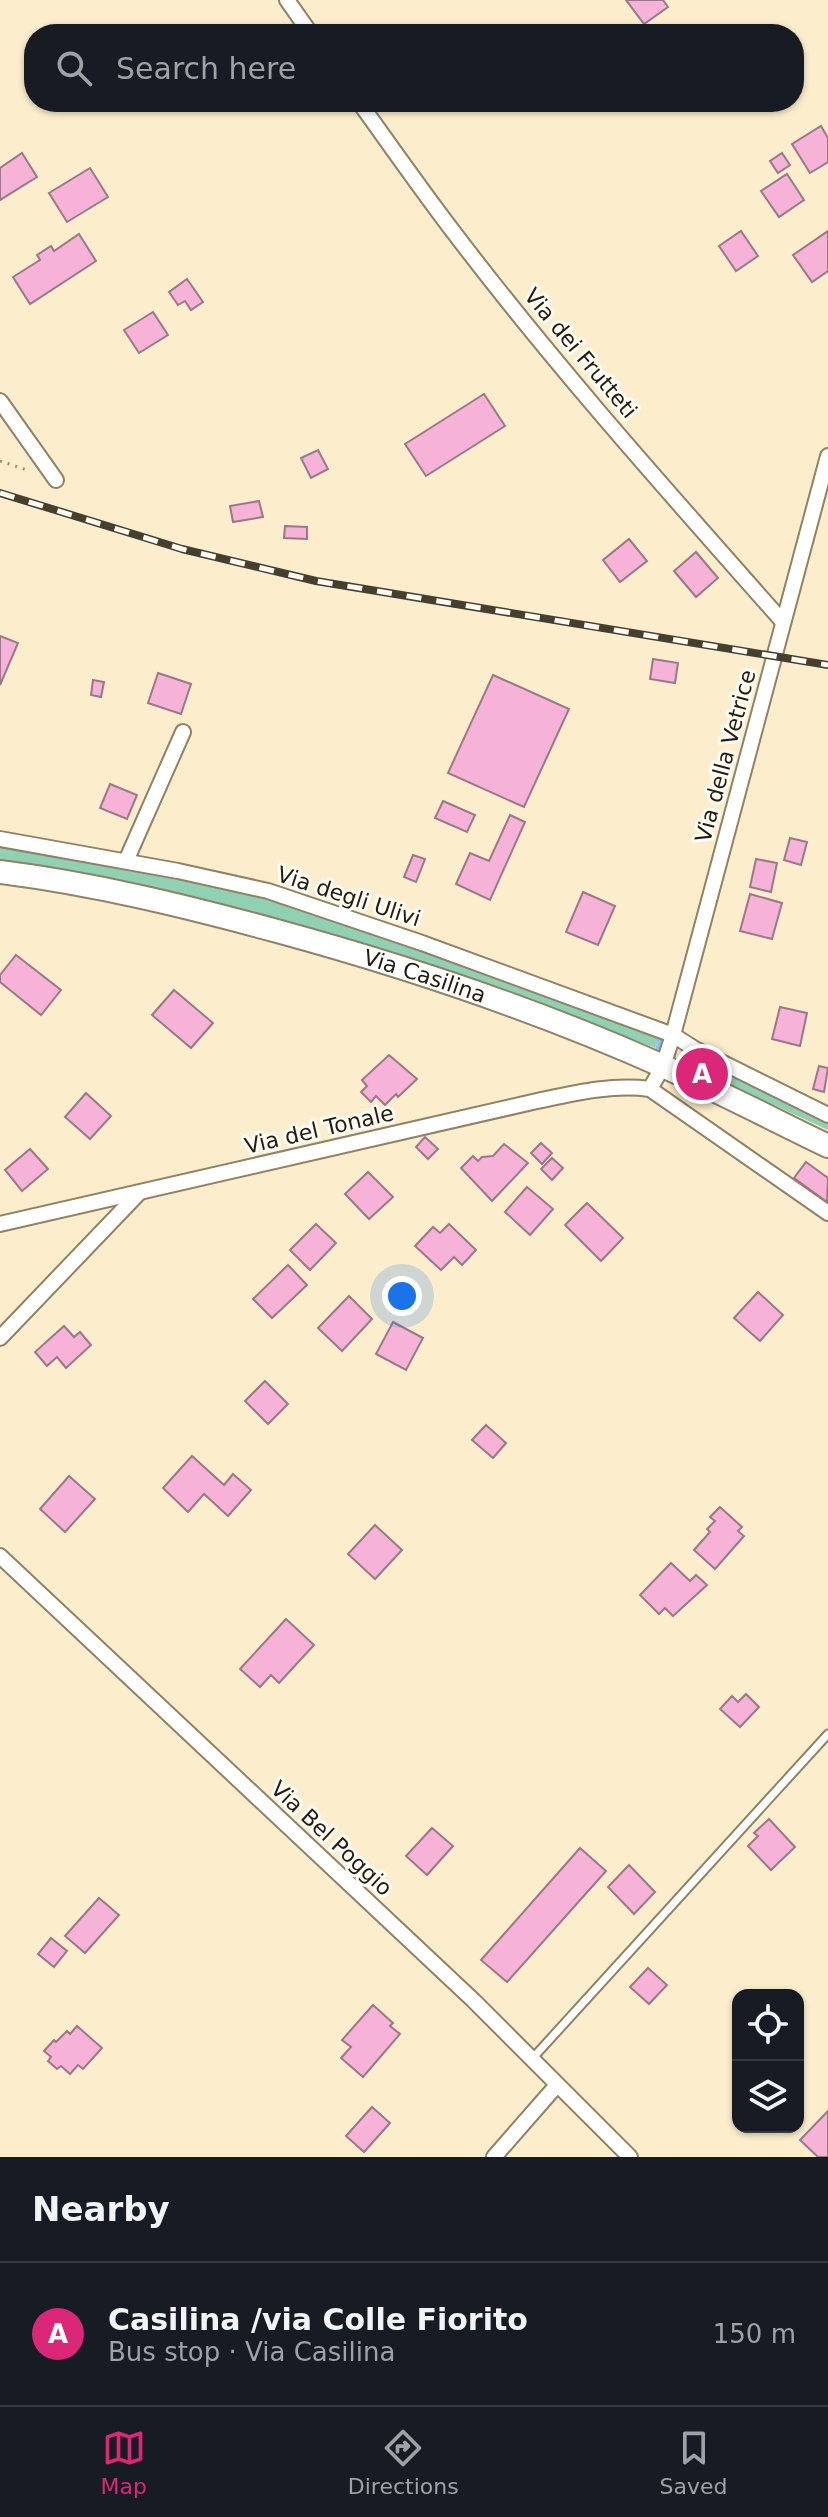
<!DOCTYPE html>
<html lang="en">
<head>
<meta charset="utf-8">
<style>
	body { margin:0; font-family:"DejaVu Sans",sans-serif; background:#242831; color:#f1f3f6 }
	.controls { position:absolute; right:24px; bottom:24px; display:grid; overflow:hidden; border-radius:16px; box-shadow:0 2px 6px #0004 }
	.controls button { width:72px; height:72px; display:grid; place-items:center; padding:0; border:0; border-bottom:2px solid #363941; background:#171b24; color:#f1f3f6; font:40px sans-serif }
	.you { position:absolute; left:402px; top:1296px; width:28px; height:28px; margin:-20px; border:6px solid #fff; border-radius:50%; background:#1a73e8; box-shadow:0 0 0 12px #1a73e833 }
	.badge { display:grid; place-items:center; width:52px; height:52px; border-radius:50%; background:#db2777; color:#fff; font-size:26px; font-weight:700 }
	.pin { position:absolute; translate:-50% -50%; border:4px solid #fff; box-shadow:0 2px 8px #0006 }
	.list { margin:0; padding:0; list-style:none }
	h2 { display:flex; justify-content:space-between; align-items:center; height:104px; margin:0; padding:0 32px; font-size:34px }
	h2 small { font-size:26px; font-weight:400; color:#9ea1a6 }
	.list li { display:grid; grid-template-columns:52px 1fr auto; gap:24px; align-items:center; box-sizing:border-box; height:144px; padding:0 32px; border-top:2px solid #363941 }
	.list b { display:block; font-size:30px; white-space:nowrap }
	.list p { margin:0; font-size:26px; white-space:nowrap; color:#9ea1a6 }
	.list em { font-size:26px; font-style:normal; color:#9ea1a6 }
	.icon { flex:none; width:44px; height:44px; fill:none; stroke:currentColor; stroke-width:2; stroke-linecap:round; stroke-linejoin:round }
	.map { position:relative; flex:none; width:828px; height:2157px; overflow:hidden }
	.search { position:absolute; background:#171b24; box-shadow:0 2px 6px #0004; left:24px; right:24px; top:24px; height:88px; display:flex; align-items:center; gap:20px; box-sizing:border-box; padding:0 28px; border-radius:32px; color:#9ea1a6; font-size:30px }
	.sheet { height:248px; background:#171b24 }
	nav { display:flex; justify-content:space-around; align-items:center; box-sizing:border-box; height:112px; border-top:2px solid #363941; background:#171b24; font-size:22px; color:#9ea1a6 }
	nav a { display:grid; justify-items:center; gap:4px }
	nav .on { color:#db2777 }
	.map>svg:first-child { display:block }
	.green { fill:#8fd1b2 }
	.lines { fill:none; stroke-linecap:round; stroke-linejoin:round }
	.stream { stroke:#8bc0f4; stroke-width:5 }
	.building { fill:#f7b2d7; stroke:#987989; stroke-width:2 }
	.lane-casing { stroke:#8f8265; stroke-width:11 }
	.street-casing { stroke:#8f8265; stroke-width:18 }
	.primary-casing { stroke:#8f8265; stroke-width:26 }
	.path { stroke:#978d76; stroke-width:3; stroke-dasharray:2 6; stroke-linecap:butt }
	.lane { stroke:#fff; stroke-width:7 }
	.street { stroke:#fff; stroke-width:14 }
	.primary { stroke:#fff; stroke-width:22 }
	.rail-casing { stroke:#453f2f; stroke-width:8 }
	.rail { stroke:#fffcf6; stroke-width:5; stroke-dasharray:15; stroke-linecap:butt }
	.labels { text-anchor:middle; stroke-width:6; stroke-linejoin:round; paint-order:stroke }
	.street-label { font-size:22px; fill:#221d11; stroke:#fffcf6 }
</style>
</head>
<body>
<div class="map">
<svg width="828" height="2157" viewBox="0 0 828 2157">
	<rect width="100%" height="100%" fill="#fceecd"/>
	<g class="green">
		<path d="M0 844 234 888 497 973 660 1036 655 1048C441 963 229 893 0 860Z"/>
		<polygon points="708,1062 828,1120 828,1130 703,1072"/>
	</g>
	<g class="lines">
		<polyline class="stream" points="658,1048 662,1037"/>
	</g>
	<g class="building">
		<polygon points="626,0 663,0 668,7 644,24"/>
		<polygon points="821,126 828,138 828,162 810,173 792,144"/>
		<polygon points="22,153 37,177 0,200 0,168"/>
		<polygon points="782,153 790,165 778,173 770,161"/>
		<polygon points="90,168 108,197 67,222 49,193"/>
		<polygon points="787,174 804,200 779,217 761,191"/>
		<polygon points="741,231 758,256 736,271 719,246"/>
		<polygon points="828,231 828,271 812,282 793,255"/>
		<polygon points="79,234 96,261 30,304 13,277 40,260 37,255 51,246 54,251"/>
		<polygon points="187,279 203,302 191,310 185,301 178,305 169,292"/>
		<polygon points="153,312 168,335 139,353 124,330"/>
		<polygon points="484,394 505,426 426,476 405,444"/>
		<polygon points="318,450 328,469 311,478 301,458"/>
		<polygon points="259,501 263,517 233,522 230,506"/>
		<polygon points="285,526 307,527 307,539 284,538"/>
		<polygon points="629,539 647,561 620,582 603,560"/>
		<polygon points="696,552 718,578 696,597 674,571"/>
		<polygon points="0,636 18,643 0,685"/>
		<polygon points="653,659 678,663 675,683 650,679"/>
		<polygon points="158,673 191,684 181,714 148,703"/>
		<polygon points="493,675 569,709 524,807 448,773"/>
		<polygon points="93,680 104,682 101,697 91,695"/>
		<polygon points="110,784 137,795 127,819 100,808"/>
		<polygon points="443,801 475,815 467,832 435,818"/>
		<polygon points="510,815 525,822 490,900 456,884 470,853 489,861"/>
		<polygon points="790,838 807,842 801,865 784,860"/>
		<polygon points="413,855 425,859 416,882 404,877"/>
		<polygon points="756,859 777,863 771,892 750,887"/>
		<polygon points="583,892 615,906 598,945 566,932"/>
		<polygon points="750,894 782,903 772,939 740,931"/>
		<polygon points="16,955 61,990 41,1015 0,982 0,975"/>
		<polygon points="174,990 213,1023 191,1048 152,1015"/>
		<polygon points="780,1007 807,1013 800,1046 772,1039"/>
		<polygon points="389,1055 417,1079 398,1097 396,1094 385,1105 376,1096 371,1102 361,1092 367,1086 362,1080"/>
		<polygon points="819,1066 828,1068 824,1092 813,1089"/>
		<polygon points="86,1093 111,1116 90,1139 65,1117"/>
		<polygon points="425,1137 438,1149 428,1159 416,1147"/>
		<polygon points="541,1143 552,1153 542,1164 531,1153"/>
		<polygon points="504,1144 528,1163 492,1201 461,1168 473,1156 478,1161 482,1157 493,1156"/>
		<polygon points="30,1149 48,1169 22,1191 5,1170"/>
		<polygon points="552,1158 563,1168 552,1180 541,1169"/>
		<polygon points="806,1162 828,1178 827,1202 794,1178"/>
		<polygon points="368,1172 393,1197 369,1219 345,1194"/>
		<polygon points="527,1187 553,1209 530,1235 505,1212"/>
		<polygon points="587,1203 623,1238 601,1261 565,1225"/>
		<polygon points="316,1224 336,1243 310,1270 290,1250"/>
		<polygon points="449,1224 476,1250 462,1265 454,1257 441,1270 415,1246 433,1227 440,1233"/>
		<polygon points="288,1265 307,1285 272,1318 253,1299"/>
		<polygon points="758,1292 783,1315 760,1341 734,1318"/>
		<polygon points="349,1296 372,1319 342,1351 318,1328"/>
		<polygon points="393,1322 423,1338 406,1370 376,1354"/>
		<polygon points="64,1326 74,1337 80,1332 91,1345 66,1368 57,1357 47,1366 35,1352"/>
		<polygon points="265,1381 288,1404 268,1424 245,1401"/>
		<polygon points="486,1425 506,1443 493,1458 472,1440"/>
		<polygon points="192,1456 224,1485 233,1474 251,1490 228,1516 204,1494 188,1512 163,1488"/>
		<polygon points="69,1476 95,1499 65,1532 40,1509"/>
		<polygon points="720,1507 742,1527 738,1531 744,1536 715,1569 694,1550 710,1532 707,1529 715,1521 710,1517"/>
		<polygon points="375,1525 402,1550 375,1579 348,1554"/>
		<polygon points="671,1563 690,1581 696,1575 707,1585 673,1616 665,1608 659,1614 640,1595"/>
		<polygon points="286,1619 314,1645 279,1683 271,1675 260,1687 240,1669"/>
		<polygon points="746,1694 759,1707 740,1727 720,1709 732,1696 738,1702"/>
		<polygon points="769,1819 795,1847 771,1870 748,1846 758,1836 754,1833"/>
		<polygon points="432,1828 453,1846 427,1875 406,1856"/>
		<polygon points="580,1848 606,1871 507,1982 481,1960"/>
		<polygon points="629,1865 655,1892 634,1914 608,1887"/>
		<polygon points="99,1898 119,1915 85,1953 65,1936"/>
		<polygon points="51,1938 67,1951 54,1967 38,1954"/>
		<polygon points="648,1968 667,1985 649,2004 630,1987"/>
		<polygon points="373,2005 393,2023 390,2026 400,2034 363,2077 341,2058 351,2047 342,2040"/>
		<polygon points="77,2026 102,2048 83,2069 78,2065 70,2074 61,2066 57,2069 48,2061 51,2057 44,2051 54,2040 56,2042 67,2031 70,2034"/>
		<polygon points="372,2107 390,2123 364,2152 346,2136"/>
		<polygon points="828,2111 828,2157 818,2157 800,2140"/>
	</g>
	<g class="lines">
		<g class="lane-casing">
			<polyline id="lane" points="531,2060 828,1734"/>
		</g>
		<g class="street-casing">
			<g id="street">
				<polyline points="287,0 311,34"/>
				<path d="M359 102C390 145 420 188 452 230 555 366 670 494 783 622"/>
				<polyline points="0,401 56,480"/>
				<polyline points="0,839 178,871 268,891 422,943 673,1035 695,1049 828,1115"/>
				<polyline points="126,861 183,732"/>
				<polyline points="650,1089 663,1066 673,1035 828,456"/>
				<path d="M0 1224 537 1101C575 1093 611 1084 650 1089L828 1213"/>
				<polyline points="0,1338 138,1194"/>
				<polyline points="0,1556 473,2000 630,2157"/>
				<polyline points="494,2157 557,2085"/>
			</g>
		</g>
		<g class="primary-casing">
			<g id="primary">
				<path id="s1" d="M0 872C95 884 185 906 277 931 409 967 540 1011 665 1067 720 1092 774 1120 828 1146"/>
			</g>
		</g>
		<polyline class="path" points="0,461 30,471"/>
		<use href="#lane" class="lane"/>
		<use href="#street" class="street"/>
		<use href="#primary" class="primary"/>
		<g class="rail-casing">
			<polyline id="rail" points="0,493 182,549 316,581 828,665"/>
		</g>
		<use href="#rail" class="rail"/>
	</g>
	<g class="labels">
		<g class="street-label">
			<text transform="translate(581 353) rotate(50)" y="8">Via dei Frutteti</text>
			<text transform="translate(725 756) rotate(-75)" y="8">Via della Vetrice</text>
			<text transform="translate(349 896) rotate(18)" y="8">Via degli Ulivi</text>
			<text dy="8" stroke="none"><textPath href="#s1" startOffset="438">Via Casilina</textPath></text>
			<text transform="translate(319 1129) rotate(-13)" y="8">Via del Tonale</text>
			<text transform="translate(332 1838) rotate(43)" y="8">Via Bel Poggio</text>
		</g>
	</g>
</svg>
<div class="controls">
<button><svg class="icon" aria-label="locate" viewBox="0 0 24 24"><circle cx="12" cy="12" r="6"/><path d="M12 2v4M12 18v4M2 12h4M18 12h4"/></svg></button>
<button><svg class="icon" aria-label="layers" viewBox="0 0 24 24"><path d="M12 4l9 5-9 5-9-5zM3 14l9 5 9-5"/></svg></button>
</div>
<div class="you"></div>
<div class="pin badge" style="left:702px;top:1074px">A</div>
<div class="search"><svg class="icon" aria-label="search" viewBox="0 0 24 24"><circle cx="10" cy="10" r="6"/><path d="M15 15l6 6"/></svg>Search here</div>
</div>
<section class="sheet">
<h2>Nearby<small></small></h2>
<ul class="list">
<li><span class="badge">A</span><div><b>Casilina /via Colle Fiorito</b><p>Bus stop · Via Casilina</p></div><em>150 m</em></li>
</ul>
</section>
<nav>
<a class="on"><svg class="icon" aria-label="map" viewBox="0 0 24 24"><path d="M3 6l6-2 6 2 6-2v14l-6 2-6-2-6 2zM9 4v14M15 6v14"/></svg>Map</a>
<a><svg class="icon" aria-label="directions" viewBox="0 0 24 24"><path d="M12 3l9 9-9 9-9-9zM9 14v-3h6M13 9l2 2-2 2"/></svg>Directions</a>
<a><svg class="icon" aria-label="saved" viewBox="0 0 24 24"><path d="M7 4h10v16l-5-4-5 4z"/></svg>Saved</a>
</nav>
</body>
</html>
